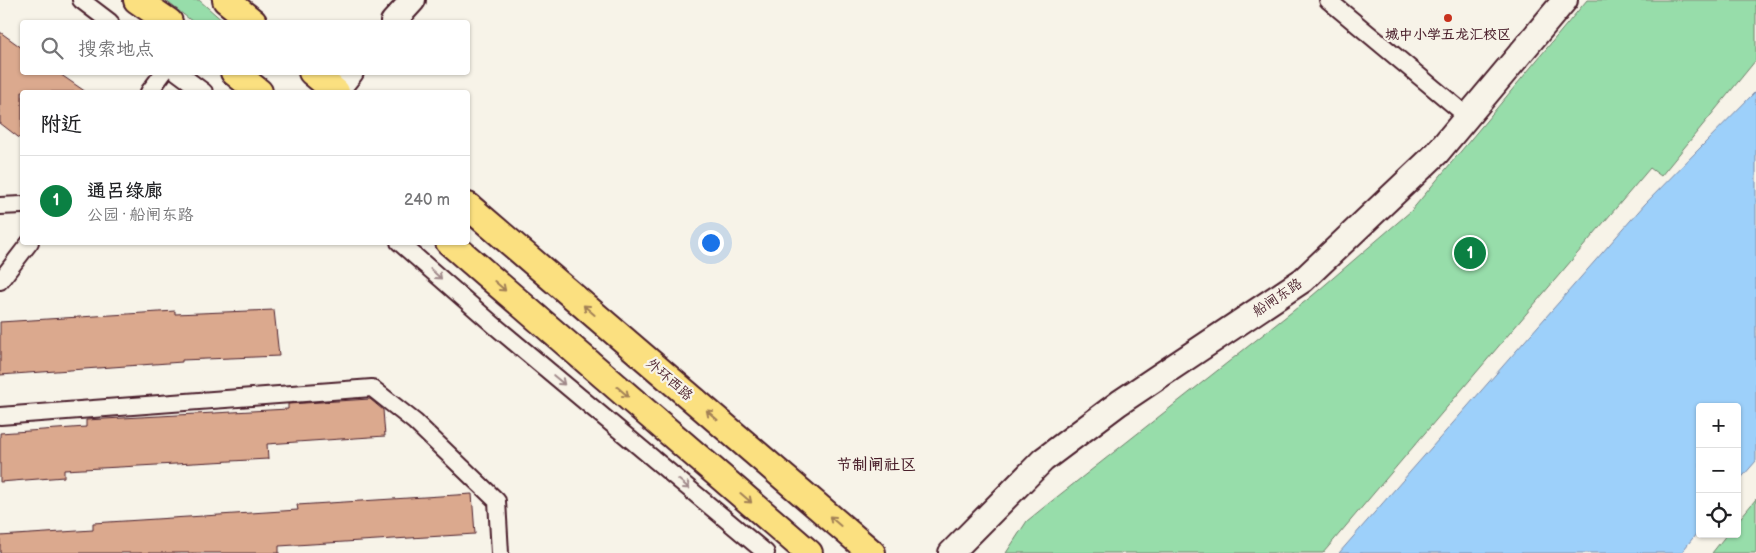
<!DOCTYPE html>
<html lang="zh">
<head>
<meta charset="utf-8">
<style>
	body { margin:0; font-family:"Balsamiq Sans","LXGW WenKai TC",sans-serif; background:#f6f6f6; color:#202124 }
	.controls { position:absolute; right:15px; bottom:15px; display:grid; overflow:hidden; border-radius:5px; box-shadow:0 1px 4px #0004 }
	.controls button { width:45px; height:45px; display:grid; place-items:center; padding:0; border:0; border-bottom:1px solid #e0e0e0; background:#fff; color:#202124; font:25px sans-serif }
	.you { position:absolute; left:710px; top:242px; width:18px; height:18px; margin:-12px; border:4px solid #fff; border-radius:50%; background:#1a73e8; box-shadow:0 0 0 8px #1a73e833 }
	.badge { display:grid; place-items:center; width:32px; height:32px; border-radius:50%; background:#0b8043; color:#fff; font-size:16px; font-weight:700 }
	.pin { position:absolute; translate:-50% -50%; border:2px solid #fff; box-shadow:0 1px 5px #0006 }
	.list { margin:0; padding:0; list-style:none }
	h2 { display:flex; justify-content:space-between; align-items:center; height:65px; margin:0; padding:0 20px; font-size:21px }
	h2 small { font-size:16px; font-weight:400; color:#757577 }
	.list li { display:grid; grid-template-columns:32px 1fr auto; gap:15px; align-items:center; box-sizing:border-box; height:90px; padding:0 20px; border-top:1px solid #e0e0e0 }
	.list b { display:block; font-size:19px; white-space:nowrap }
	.list p { margin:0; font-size:16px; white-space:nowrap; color:#757577 }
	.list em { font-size:16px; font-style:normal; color:#757577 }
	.icon { flex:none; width:28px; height:28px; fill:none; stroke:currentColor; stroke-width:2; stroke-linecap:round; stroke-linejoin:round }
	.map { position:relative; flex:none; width:1756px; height:553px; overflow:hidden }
	.search { position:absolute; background:#fff; box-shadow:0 1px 4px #0004; left:20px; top:20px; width:450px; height:55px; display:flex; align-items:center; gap:12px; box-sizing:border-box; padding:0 18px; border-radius:5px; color:#757577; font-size:19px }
	.panel { position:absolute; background:#fff; box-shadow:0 1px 4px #0004; left:20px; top:90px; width:450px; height:155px; border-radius:5px }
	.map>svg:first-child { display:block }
	.green { fill:#97ddaa; stroke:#707e6a }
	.water { fill:#9dd0fa; stroke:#7c89a7 }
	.building { fill:#dba98e; stroke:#4a1f2b }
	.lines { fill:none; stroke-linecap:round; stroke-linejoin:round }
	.street-casing { stroke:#4a1f2b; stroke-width:20 }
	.secondary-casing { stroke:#4a1f2b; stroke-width:28 }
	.primary-casing { stroke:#4a1f2b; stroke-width:30 }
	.street { stroke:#f7f3e8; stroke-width:16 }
	.secondary { stroke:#f7f3e8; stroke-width:24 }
	.primary { stroke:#fbe080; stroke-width:26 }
	.oneway { stroke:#a0898a }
	.oneway2 { stroke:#a28056 }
	.poi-dot { fill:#c8321e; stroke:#f7f3e8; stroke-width:2 }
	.labels { text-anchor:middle; stroke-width:4.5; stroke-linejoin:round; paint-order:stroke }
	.poi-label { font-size:14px; font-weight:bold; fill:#4a1f2b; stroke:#f7f3e8 }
	.street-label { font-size:14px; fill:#4a1f2b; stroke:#f7f3e8 }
	.quarter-label { font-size:16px; font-weight:bold; fill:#4a1f2b; stroke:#f7f3e8 }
</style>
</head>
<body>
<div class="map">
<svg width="1756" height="553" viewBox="0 0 1756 553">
	<rect width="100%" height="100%" fill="#f7f3e8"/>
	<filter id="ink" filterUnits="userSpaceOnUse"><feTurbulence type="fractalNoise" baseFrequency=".02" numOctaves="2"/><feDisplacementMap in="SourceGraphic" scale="10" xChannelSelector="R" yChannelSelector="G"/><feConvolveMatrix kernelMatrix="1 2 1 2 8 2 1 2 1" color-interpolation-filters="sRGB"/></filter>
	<g filter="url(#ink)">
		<g class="green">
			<polygon points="165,0 199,0 224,22 193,22"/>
			<polygon points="1587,0 1756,0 1756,60 1661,176 1650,168 1323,553 1006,553 1027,521 1043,508 1312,296 1411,211"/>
			<polygon points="1756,499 1756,553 1712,553 1727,534 1737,534 1737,522"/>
		</g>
		<polygon class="water" points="1756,91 1756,461 1737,483 1737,407 1700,407 1700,529 1681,553 1339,553 1645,204"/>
		<g class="building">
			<polygon points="0,32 22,48 22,72 57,72 86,92 22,92 22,140 0,123"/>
			<polygon points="274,310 279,356 182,360 182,362 0,375 0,322 175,311 175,314"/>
			<polygon points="370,399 383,410 385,436 267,444 268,459 64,470 64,477 0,482 0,433 86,427 86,420 288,409 288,404"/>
			<polygon points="472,494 475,534 279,546 279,553 0,553 0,536 93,530 93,523 298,510 297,505"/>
		</g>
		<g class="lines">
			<g class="street-casing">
				<g id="street">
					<polyline points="81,0 110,22"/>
					<polyline points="1328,0 1467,116"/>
					<polyline points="177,72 204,92"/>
					<polyline points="149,92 164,72"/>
					<polyline points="0,206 22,205"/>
					<polyline points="399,242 495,326 766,553"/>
					<polyline points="0,281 30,242"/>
					<polyline points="0,416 372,388 415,422 497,501 500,553"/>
				</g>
			</g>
			<g class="secondary-casing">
				<g id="secondary">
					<polyline points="393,22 413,0"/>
					<polyline points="335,92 351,72"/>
					<polyline points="951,553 1043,460 1119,403 1303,280 1437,153 1565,0"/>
				</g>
			</g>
			<g class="primary-casing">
				<g id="primary">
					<polyline points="137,0 169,22"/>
					<polyline points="226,0 253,22"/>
					<polyline points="234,72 259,92"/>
					<polyline points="312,72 336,92"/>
					<polyline points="468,206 872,553"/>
					<polyline points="449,242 809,553"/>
				</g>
			</g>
			<use href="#street" class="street"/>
			<use href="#secondary" class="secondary"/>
			<use href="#primary" class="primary"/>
		</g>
		<defs><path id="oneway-shaft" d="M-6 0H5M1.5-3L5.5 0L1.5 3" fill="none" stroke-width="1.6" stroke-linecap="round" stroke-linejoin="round" transform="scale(1.25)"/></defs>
		<g class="oneway">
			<use href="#oneway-shaft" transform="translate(436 274) rotate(42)"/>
			<use href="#oneway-shaft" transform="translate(559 380) rotate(40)"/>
			<use href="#oneway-shaft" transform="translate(684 484) rotate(40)"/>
		</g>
		<g class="oneway2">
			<use href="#oneway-shaft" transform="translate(500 286) rotate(41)"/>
			<use href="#oneway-shaft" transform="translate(589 310) rotate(-139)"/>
			<use href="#oneway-shaft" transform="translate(623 392) rotate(41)"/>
			<use href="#oneway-shaft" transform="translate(712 415) rotate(-139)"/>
			<use href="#oneway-shaft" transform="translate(746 498) rotate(41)"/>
			<use href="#oneway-shaft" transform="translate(835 521) rotate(-139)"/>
		</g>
	</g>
	<circle class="poi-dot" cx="1448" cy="18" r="5"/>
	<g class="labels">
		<g class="poi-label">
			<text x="1448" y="39">城中小学五龙汇校区</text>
		</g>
		<g class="street-label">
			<text transform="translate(1277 297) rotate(-34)" y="5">船闸东路</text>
			<text transform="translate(670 379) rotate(41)" y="5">外环西路</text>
		</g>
		<g class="quarter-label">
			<text x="876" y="470">节制闸社区</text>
		</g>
	</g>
</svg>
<div class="controls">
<button>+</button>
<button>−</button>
<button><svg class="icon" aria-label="locate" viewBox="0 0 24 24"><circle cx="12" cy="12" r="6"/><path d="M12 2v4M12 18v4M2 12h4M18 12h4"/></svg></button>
</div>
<div class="you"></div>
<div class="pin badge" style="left:1470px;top:253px">1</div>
<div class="search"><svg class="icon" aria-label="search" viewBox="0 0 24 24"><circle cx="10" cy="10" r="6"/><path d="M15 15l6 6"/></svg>搜索地点</div>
<section class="panel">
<h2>附近<small></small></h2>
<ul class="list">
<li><span class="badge">1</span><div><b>通吕绿廊</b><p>公园 · 船闸东路</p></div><em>240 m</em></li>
</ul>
</section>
</div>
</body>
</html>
